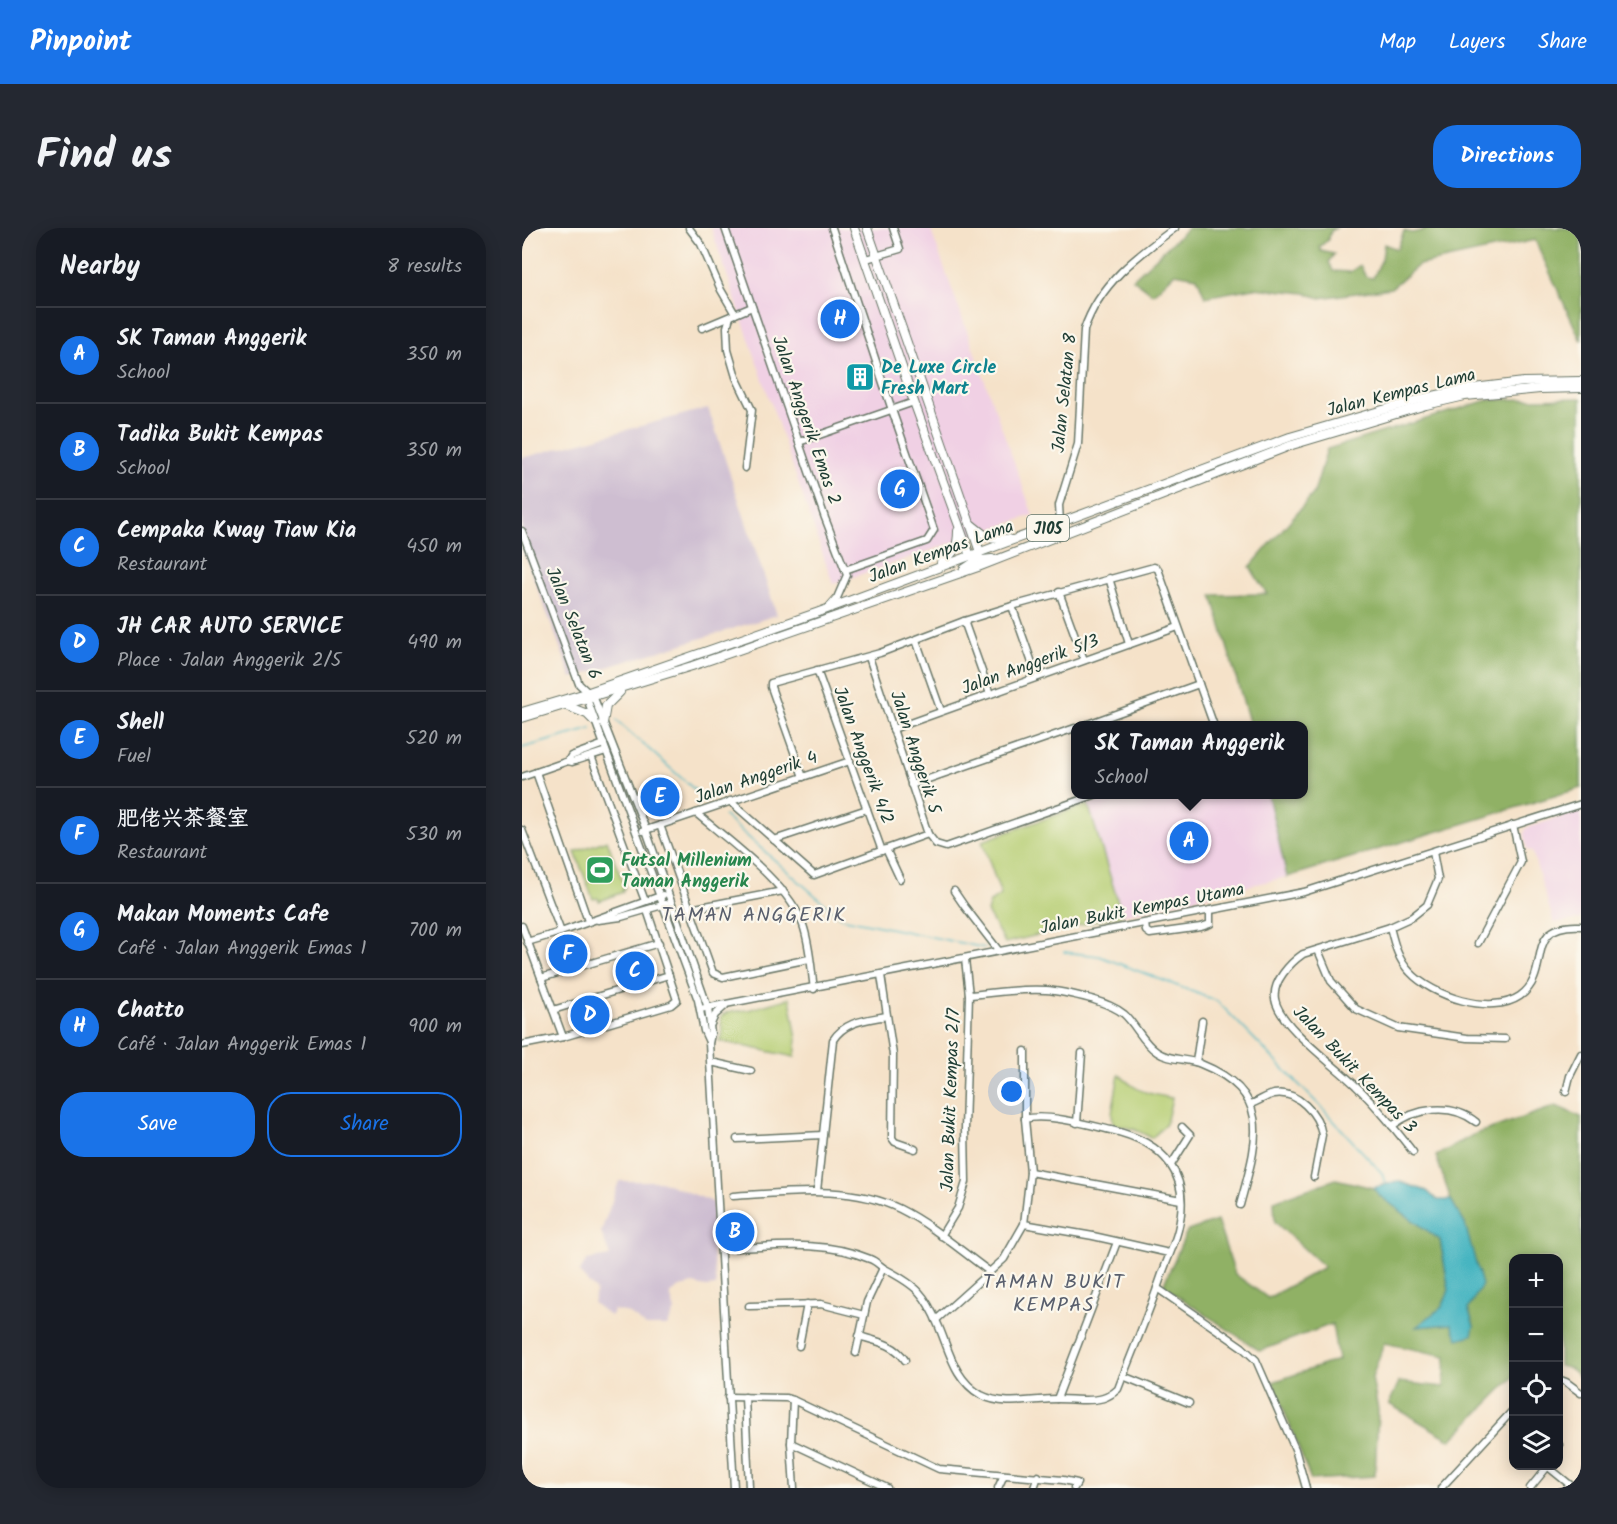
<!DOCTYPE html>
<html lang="en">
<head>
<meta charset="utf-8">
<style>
	body { margin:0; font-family:Kalam,"LXGW WenKai TC",sans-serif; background:#242831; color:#f1f3f6 }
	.controls { position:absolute; right:18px; bottom:18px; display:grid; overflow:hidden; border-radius:12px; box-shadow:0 3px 15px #0003 }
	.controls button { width:54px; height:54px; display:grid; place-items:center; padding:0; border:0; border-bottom:2px solid #363941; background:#171b24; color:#f1f3f6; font:30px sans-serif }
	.you { position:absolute; left:490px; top:864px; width:21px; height:21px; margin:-15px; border:4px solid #fff; border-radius:50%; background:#1a73e8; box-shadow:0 0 0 9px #1a73e833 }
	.badge { display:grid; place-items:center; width:39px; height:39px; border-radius:50%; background:#1a73e8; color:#fff; font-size:20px; font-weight:700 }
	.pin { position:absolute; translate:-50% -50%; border:3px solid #fff; box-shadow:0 2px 6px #0006 }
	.popup { position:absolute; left:549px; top:493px; width:237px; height:78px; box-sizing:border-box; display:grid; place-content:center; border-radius:12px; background:#171b24; filter:drop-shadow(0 2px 4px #0005); font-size:20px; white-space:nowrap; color:#9ea1a6 }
	.popup b { font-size:22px; color:#f1f3f6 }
	.popup::after { content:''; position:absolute; left:50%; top:100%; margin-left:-12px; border:12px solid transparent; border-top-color:#171b24 }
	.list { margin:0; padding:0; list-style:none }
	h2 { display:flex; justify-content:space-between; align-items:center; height:78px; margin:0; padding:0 24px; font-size:26px }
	h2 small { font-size:20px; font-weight:400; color:#9ea1a6 }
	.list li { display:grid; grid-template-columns:39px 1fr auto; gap:18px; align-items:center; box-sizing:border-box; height:96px; padding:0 24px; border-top:2px solid #363941 }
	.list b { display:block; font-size:22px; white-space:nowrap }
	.list p { margin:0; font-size:20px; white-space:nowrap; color:#9ea1a6 }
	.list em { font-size:20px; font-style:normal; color:#9ea1a6 }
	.actions { display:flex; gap:12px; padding:18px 24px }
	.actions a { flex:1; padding:14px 0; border:2px solid #1a73e8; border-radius:24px; text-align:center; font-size:21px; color:#1a73e8 }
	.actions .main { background:#1a73e8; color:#fff }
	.icon { flex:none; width:33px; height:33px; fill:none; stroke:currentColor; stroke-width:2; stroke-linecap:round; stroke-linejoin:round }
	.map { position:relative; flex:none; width:1059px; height:1260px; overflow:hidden; border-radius:24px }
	header { display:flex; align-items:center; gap:36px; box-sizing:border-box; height:84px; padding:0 30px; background:#1a73e8; color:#fff }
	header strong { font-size:28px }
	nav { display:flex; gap:33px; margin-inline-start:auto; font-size:21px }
	.intro { display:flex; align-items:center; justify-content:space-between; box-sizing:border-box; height:144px; padding:0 36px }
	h1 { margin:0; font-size:42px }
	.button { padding:15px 27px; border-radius:24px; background:#1a73e8; color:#fff; font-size:21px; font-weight:700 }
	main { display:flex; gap:36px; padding:0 36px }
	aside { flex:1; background:#171b24; border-radius:24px; box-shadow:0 3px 15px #0003 }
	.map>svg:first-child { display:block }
	.built { fill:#f0d0e4 }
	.industrial { fill:#cebed1 }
	.green { fill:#b6ce73; stroke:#6a8654; stroke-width:1.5 }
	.forest { fill:#90b165; stroke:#58774c; stroke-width:1.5 }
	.water { fill:#47b5c1; stroke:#33797a; stroke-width:1.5 }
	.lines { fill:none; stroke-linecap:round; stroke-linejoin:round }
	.stream { stroke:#47b5c1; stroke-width:1.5 }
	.minor-casing { stroke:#6a7768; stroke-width:9 }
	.major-casing { stroke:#6a7768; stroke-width:10 }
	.minor { stroke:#fff; stroke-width:6 }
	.major { stroke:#fff; stroke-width:8 }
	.labels { text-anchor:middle; stroke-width:4.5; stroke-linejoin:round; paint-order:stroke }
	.shield { fill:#fbf7ec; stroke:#61756b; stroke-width:1.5 }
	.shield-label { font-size:16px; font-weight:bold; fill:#1f3d34 }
	.culture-label { font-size:18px; font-weight:bold; fill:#0d838f; stroke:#fbf7ec; text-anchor:start }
	.street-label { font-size:18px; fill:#1f3d34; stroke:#fbf7ec }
	.leisure-label { font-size:18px; font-weight:bold; fill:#27864d; stroke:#fbf7ec; text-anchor:start }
	.neighbourhood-label { font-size:20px; letter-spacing:1.5px; fill:#595f6d; stroke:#fbf7ec }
</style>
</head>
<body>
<header>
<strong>Pinpoint</strong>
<nav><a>Map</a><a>Layers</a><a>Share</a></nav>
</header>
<div class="intro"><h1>Find us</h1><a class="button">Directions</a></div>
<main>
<aside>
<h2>Nearby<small>8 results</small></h2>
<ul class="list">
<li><span class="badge">A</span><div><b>SK Taman Anggerik</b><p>School</p></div><em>350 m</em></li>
<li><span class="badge">B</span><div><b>Tadika Bukit Kempas</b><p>School</p></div><em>350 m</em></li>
<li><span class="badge">C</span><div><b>Cempaka Kway Tiaw Kia</b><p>Restaurant</p></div><em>450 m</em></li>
<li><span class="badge">D</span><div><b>JH CAR AUTO SERVICE</b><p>Place · Jalan Anggerik 2/5</p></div><em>490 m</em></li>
<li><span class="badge">E</span><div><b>Shell</b><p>Fuel</p></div><em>520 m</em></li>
<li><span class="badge">F</span><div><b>肥佬兴茶餐室</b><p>Restaurant</p></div><em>530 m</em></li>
<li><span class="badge">G</span><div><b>Makan Moments Cafe</b><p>Café · Jalan Anggerik Emas 1</p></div><em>700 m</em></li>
<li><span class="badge">H</span><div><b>Chatto</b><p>Café · Jalan Anggerik Emas 1</p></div><em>900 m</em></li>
</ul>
<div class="actions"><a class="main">Save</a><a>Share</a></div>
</aside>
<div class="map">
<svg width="1059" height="1260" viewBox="0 0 1059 1260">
	<rect width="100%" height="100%" fill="#fbf7ec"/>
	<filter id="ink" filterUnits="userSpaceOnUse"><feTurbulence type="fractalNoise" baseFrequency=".0167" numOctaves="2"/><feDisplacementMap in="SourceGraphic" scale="12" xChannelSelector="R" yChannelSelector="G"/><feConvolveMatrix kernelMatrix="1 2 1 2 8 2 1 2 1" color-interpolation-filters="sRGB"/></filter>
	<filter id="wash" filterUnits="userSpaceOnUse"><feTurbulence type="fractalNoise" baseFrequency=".008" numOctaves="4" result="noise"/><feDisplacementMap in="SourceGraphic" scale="24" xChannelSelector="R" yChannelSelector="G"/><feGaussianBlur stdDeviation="1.35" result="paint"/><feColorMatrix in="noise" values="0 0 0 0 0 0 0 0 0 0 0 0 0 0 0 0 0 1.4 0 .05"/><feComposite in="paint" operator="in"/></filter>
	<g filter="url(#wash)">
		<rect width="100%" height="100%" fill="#f5e2c9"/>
		<g class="built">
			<polygon points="189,0 408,0 511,287 311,356"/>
			<polygon points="595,567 746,567 765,649 600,687 566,576"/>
			<polygon points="1059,583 1059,691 1032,695 1010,623 1005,622 1002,606 1004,600"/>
		</g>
		<g class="industrial">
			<polygon points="186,180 255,387 50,450 0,320 0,230"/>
			<polygon points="97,953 138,953 191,974 190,1020 194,1058 184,1059 171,1056 158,1059 148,1066 153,1083 145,1098 124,1098 107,1085 92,1082 88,1088 71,1075 74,1063 57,1045 65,1032 88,1028 79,1004"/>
		</g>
		<g class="green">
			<polygon points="566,576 600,687 483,715 465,684 468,674 479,667 460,613"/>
			<polygon points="85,612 103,660 100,661 101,664 77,673 76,670 71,671 53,624"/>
			<polygon points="268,770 275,811 273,829 197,813 200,809 199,788 206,784 226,782"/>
			<path d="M597 846C616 865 624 865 650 870L644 896 630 910 612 901 591 896 590 885Z"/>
		</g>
		<g class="forest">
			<polygon points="666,0 814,0 809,3 806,12 797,19 799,23 812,26 807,34 811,43 828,44 838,37 844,49 851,50 860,31 862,16 875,21 882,3 890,5 903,2 902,0 1059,0 1059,113 1013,12 897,37 869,60 798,70 783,65 731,60 683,69 675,49 653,45 631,66 611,51"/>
			<polygon points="1059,170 1059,560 765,649 746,567 781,566 781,498 728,497 690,367 745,366 728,339 792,265 805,221 966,172"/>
			<polygon points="1034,878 1059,889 1059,1150 1049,1141 1037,1138 1036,1030 992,1030 991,1150 929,1212 867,1176 877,1154 922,1159 924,1128 862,1115 850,1150 856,1182 853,1248 789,1252 751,1154 816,1132 810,1096 738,1123 641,1058 665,1003 695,993 713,1046 746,1070 802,1039 753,994 752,973 814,951 851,960 858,968 918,1012 927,1062 920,1079 895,1099 929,1096 952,1098 946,1081 943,996 929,972 914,928 951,907"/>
		</g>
		<polygon class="water" points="875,953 905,963 915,972 929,972 943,996 960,1057 946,1081 952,1098 950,1107 936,1111 929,1096 894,1099 920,1079 927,1062 918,1012 858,968 851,960"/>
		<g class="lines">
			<g class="stream">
				<polyline points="94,492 183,571"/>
				<polyline points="0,520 69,501"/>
				<polyline points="202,588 319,690 463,720"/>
				<polyline points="542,724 577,728 695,773 798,878 860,945 863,955"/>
			</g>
		</g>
	</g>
	<g filter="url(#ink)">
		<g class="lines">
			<g class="minor-casing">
				<g id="minor">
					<polyline points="167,0 179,16 199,62 213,86"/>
					<polyline points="203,0 303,290 325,347 315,370 308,378"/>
					<polyline points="310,0 370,182 412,302 405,313 323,342"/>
					<polyline points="344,31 378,21 371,0"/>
					<polyline points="208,89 205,99 206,122 214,149 230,182 223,240"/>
					<polyline points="180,100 230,79"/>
					<polyline points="277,214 392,174"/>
					<path d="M538 295 537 277 556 216 562 102C577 56 615 28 653 0"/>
					<polyline points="0,303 57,456 72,470 124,602 186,780 189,806 187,815 212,1260"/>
					<polyline points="587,350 607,416"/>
					<polyline points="537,364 562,432"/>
					<polyline points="490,378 515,449"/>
					<polyline points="442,393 468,466"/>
					<polyline points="394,412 419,483"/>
					<polyline points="347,429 406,606 414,616 424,619 575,566"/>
					<polyline points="295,442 360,623"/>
					<polyline points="64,468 176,772 182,803 187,814"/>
					<polyline points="560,498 677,456"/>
					<polyline points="371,501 656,399"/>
					<polyline points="69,528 123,673"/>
					<polyline points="46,533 49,528 82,516"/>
					<polyline points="14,544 66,693"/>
					<polyline points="0,549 46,533 50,534 84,523"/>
					<polyline points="281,549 249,459 249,455 358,425 442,393 490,378 632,339 636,341 692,498"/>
					<polyline points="389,557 553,500"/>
					<polyline points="208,573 292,647 406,606"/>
					<path d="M174 585C207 613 268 657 281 697 288 717 289 740 292 761"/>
					<polyline points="138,597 191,745 201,749 287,731"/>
					<polyline points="0,602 39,704"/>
					<polyline points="121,603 328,533"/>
					<polyline points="252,612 345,581"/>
					<polyline points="364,621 378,651"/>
					<polyline points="432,663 443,679 477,723"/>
					<polyline points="168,681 261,663"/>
					<polyline points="76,692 99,689 144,676"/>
					<polyline points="623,695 624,703 628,706 679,699 688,696 688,682"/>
					<polyline points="0,698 41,809"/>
					<path d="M868 699C872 715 876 732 888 744 910 768 969 788 998 768 1032 744 999 695 1059 698"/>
					<polyline points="5,714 39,704 141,667"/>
					<polyline points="956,715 999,634 991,597"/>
					<polyline points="796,722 809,753 834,781 876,800 945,810 983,811"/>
					<polyline points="359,747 371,827 370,910 373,914 393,921"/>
					<polyline points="19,750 137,715"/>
					<path d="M447 767C472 765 499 760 524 762 539 763 554 767 569 771 581 775 592 778 602 786 614 797 621 815 635 824 648 833 665 830 679 836 753 866 735 914 718 977"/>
					<polyline points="178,781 782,664 1059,576"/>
					<polyline points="31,782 147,747"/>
					<polyline points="189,796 193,787 203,778"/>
					<polyline points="0,817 41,809 149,777 155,772 125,682"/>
					<polyline points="189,834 229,843"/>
					<polyline points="674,834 680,793"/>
					<polyline points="1044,864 1048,848 1059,826"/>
					<path d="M729 876C737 873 744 868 752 866 775 862 797 886 800 907L792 949"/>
					<polyline points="555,895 560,825"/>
					<path d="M870 898C893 880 929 874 954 894"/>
					<polyline points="215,911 301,907"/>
					<path d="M891 924C873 901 855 878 834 858 814 838 757 798 753 771 750 754 768 735 781 726L868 699 890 689 905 677 916 651 911 624"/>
					<polyline points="649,937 668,907 660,899"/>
					<polyline points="508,944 659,972"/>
					<path d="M295 963 311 812C323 793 344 792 364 788"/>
					<path d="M211 968C263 965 329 956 378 981 410 997 439 1023 468 1044"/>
					<polyline points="502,996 571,1008 647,1025"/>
					<polyline points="419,1008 436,980 444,954 443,901 447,767 443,731"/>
					<path d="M199 1021C249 1019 302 1011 348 1031 354 1033 358 1038 363 1041 395 1058 403 1065 417 1099 428 1125 433 1152 459 1167 483 1179 510 1171 536 1171 545 1171 554 1172 563 1172 577 1172 585 1171 596 1161 610 1124 626 1087 639 1049 644 1034 652 1018 656 1002 670 946 642 914 589 902 568 897 523 885 503 891"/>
					<polyline points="635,1060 720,1119 734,1132 773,1221 784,1260"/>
					<polyline points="227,1078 299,1076 342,1087"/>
					<polyline points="414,1092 482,1031 502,996 508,944 503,891 503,823"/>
					<path d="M337 1108C354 1113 373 1116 383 1132"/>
					<polyline points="277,1118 285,1076"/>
					<polyline points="334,1125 345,1074 361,1040"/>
					<polyline points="601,1148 667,1175"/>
					<polyline points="1036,1151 1044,1154 1059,1165"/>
					<polyline points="206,1169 264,1170 271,1172 417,1241 541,1252 555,1255 552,1260"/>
					<polyline points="223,1169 227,1260"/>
					<polyline points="535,1171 595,1014"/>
					<polyline points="271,1172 269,1215 272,1260"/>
					<polyline points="269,1215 365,1260"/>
					<polyline points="1036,1219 1037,1217"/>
					<polyline points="1025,1238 1052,1260"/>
					<polyline points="476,1260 482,1247"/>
					<polyline points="512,1260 516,1248"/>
					<polyline points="919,1260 992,1181"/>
					<polyline points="1008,1260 1026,1238"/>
				</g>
			</g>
			<g class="major-casing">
				<g id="major">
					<polyline points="332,0 392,174 448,328 460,332 470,331"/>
					<polyline points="345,0 458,324 451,335 442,341"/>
					<polyline points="450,297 465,309 487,311"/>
					<path d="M419 335C432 326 436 319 436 303"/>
					<polyline points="45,478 65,486 72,493"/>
					<polyline points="0,484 64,465 297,384 768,209 902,170 943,161 1002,154 1059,153"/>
					<polyline points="0,490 170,438 456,339 770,217 904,177 943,168 1018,161 1059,160"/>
					<polyline points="81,495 84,478 98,464"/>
				</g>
			</g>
			<use href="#minor" class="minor"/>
			<use href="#major" class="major"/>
		</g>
	</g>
	<defs>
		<g id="building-square" transform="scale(1.5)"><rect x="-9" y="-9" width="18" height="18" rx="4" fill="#0f9aa8" stroke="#fbf7ec"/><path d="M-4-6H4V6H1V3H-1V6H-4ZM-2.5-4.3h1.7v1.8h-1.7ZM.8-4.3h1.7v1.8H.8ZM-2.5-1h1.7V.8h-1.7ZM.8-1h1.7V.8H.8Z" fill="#fff"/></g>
		<g id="stadium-square" transform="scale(1.5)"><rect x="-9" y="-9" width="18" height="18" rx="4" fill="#2e9e5b" stroke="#fbf7ec"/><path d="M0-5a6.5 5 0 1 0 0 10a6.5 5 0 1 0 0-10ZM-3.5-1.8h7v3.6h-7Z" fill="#fff"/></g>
	</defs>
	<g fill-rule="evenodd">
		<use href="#building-square" x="338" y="149"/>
		<use href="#stadium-square" x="78" y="642"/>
	</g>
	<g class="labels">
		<rect class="shield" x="505" y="287" width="42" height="26" rx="4.5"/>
		<g class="shield-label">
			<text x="526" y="306">J105</text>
		</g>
		<g class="culture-label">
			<text x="359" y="145">De Luxe Circle<tspan x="359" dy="21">Fresh Mart</tspan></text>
		</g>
		<g class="street-label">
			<text transform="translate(879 164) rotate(-14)" y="6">Jalan Kempas Lama</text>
			<text transform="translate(542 165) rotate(-84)" y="6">Jalan Selatan 8</text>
			<text transform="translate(285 192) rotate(71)" y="6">Jalan Anggerik Emas 2</text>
			<text transform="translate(419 323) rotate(-20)" y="6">Jalan Kempas Lama</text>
			<text transform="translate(52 395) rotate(68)" y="6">Jalan Selatan 6</text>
			<text transform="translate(508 436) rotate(-20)" y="6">Jalan Anggerik 5/3</text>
			<text transform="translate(394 524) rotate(72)" y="6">Jalan Anggerik 5</text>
			<text transform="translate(342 527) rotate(70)" y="6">Jalan Anggerik 4/2</text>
			<text transform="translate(234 549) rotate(-19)" y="6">Jalan Anggerik 4</text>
			<text transform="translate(620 680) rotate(-11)" y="6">Jalan Bukit Kempas Utama</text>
			<text transform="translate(833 841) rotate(46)" y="6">Jalan Bukit Kempas 3</text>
			<text transform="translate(428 872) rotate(-88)" y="6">Jalan Bukit Kempas 2/7</text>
		</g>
		<g class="leisure-label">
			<text x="99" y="638">Futsal Millenium<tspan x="99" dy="21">Taman Anggerik</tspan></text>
		</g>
		<g class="neighbourhood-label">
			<text x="232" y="693">TAMAN ANGGERIK</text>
			<text x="532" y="1060">TAMAN BUKIT<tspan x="532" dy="23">KEMPAS</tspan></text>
		</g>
	</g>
</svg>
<div class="controls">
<button>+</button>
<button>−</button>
<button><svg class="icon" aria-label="locate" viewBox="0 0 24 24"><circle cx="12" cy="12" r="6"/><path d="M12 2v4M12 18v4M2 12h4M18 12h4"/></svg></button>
<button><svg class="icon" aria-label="layers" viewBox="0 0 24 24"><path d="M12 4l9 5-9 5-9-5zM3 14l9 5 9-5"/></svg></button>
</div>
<div class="you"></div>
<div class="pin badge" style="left:667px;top:613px">A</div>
<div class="popup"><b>SK Taman Anggerik</b>School</div>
<div class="pin badge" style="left:213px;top:1004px">B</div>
<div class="pin badge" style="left:113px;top:743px">C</div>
<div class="pin badge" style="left:68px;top:787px">D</div>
<div class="pin badge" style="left:138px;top:569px">E</div>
<div class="pin badge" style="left:46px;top:726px">F</div>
<div class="pin badge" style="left:378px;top:261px">G</div>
<div class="pin badge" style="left:318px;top:91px">H</div>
</div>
</main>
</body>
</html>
